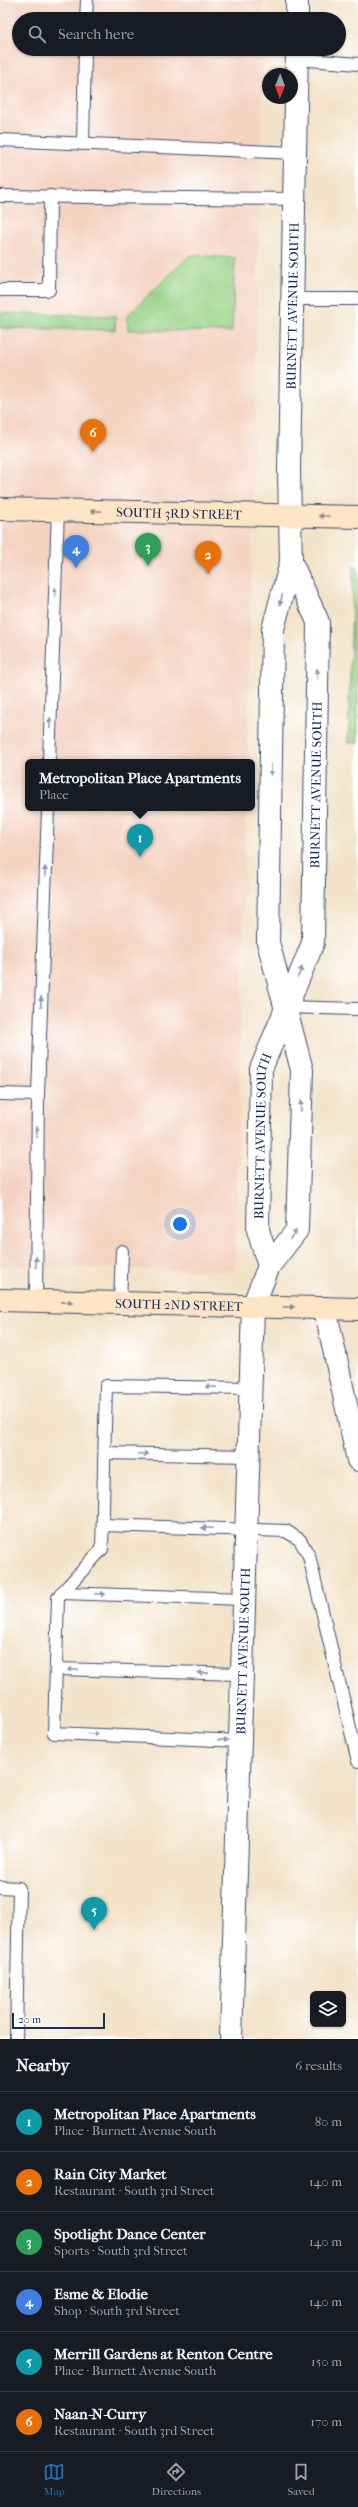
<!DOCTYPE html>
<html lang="en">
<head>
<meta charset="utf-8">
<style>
	body { margin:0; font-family:"IM FELL French Canon",serif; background:#20242c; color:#f1f3f6 }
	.controls { position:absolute; right:12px; bottom:12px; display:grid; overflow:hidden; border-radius:6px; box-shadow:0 1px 3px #0004 }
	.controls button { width:36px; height:36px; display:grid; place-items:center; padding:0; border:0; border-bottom:1px solid #363941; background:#171b24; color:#f1f3f6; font:20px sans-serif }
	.compass { position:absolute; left:262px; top:68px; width:36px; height:36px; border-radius:50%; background:#171b24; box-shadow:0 1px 3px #0004; rotate:181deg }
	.scale { position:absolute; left:12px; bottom:10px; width:93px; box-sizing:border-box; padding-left:4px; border:2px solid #1b2f5e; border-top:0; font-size:11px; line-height:14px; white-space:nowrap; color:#1b2f5e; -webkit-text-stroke:3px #fff; paint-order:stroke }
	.you { position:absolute; left:180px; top:1224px; width:14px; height:14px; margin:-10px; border:3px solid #fff; border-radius:50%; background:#1a73e8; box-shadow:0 0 0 6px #1a73e833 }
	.badge { display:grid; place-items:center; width:26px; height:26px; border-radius:50%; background:#1f6fb2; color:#fff; font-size:13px; font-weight:700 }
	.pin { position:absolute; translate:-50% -33px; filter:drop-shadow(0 1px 2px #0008) }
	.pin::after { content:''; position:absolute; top:21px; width:14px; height:12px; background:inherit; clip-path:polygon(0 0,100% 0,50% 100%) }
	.popup { position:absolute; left:25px; top:759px; width:230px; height:52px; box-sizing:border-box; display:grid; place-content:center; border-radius:6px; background:#171b24; filter:drop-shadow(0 1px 3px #0005); font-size:13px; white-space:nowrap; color:#9ea1a6 }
	.popup b { font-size:15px; color:#f1f3f6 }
	.popup::after { content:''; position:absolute; left:50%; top:100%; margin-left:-8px; border:8px solid transparent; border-top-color:#171b24 }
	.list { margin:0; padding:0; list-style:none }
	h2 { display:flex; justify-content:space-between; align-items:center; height:52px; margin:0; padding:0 16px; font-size:17px }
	h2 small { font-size:13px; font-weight:400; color:#9ea1a6 }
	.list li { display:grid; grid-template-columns:26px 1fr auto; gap:12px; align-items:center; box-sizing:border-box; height:60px; padding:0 16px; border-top:1px solid #363941 }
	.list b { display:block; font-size:15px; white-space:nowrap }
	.list p { margin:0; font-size:13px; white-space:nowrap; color:#9ea1a6 }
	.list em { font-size:13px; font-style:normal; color:#9ea1a6 }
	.icon { flex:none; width:22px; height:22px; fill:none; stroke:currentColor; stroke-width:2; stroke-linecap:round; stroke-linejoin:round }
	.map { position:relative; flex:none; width:358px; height:2039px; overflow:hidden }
	.search { position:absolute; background:#171b24; box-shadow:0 1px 3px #0004; left:12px; right:12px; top:12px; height:44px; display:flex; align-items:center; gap:10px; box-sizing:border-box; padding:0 14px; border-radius:22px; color:#9ea1a6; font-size:15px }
	.sheet { height:412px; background:#171b24 }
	nav { display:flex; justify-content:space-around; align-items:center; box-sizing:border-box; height:56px; border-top:1px solid #363941; background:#171b24; font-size:11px; color:#9ea1a6 }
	nav a { display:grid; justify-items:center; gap:2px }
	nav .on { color:#1f6fb2 }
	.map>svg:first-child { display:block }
	.built { fill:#f4d3c1 }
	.green { fill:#98d285; stroke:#5a8072 }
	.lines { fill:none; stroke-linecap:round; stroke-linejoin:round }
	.lane-casing { stroke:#3b4a6e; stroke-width:14 }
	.street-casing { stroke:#3b4a6e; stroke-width:24 }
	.secondary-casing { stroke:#3b4a6e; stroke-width:24 }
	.lane { stroke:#fff; stroke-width:12 }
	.street { stroke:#fff; stroke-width:22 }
	.secondary { stroke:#fde5c5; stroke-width:22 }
	.oneway { fill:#8c8a92 }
	.oneway2 { fill:#8d97ae }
	.labels { text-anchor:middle; stroke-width:3; stroke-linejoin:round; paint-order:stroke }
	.street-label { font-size:13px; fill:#1b2f5e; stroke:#fff }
</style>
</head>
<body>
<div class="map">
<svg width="358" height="2039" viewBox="0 0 358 2039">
	<rect width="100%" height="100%" fill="#fff"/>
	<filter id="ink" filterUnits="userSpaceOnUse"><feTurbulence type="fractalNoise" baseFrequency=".025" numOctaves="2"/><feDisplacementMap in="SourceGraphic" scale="8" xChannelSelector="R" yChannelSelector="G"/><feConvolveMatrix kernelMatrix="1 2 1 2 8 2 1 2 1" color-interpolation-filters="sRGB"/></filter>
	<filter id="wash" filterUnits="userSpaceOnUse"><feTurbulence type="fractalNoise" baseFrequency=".012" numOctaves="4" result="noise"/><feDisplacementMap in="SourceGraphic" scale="16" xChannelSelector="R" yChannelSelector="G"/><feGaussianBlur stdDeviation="0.9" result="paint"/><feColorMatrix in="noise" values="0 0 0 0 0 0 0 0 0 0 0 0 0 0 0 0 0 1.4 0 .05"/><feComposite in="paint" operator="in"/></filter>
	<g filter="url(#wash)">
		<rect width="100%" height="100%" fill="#f3e3c9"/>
		<polygon class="built" points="0,0 264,0 263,19 19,19 19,49 263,49 247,762 28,762 28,808 246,808 235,1271 0,1266"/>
		<g class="green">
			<polygon points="190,255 235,258 232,332 128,330 127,316"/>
			<polygon points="0,313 116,316 115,330 0,328"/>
			<polygon points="353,567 358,567 358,743 348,743"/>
		</g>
	</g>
	<g filter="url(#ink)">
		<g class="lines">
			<g class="lane-casing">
				<g id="lane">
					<polyline points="86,19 87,0"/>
					<polyline points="297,59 358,64"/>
					<polyline points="0,140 295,153"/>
					<polyline points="83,144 85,49"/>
					<polyline points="0,196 294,199"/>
					<polyline points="0,290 49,290 50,196"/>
					<polyline points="292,299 358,299"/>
					<polyline points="49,762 58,510"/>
					<polyline points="285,1007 358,1009"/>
					<polyline points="0,1094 38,1095"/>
					<polyline points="36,1301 38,1095 48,808"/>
					<polyline points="120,1303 122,1251"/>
					<polyline points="105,1453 248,1456"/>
					<polyline points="103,1525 286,1531 300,1540 309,1556 358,1761"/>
					<polyline points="61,1593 244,1599"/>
					<polyline points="56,1669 242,1674"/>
					<polyline points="240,1741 54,1733 58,1597 102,1549 106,1386 250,1388"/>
					<polyline points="0,1887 19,1888 16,2039"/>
				</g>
			</g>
			<g class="street-casing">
				<g id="street">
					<polyline points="297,19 297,0"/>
					<path id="s1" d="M269 1266 258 1230 261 1069 313 943 318 622 291 562"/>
					<polyline points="325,1308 358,1460"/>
					<path id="s2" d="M231 2039 253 1306 269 1266 297 1230 302 1070 268 942 273 629 291 562 289 471 297 49"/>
				</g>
			</g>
			<g class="secondary-casing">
				<g id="secondary">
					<path id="s3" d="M0 509 358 517"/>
					<path id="s4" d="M0 1300 358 1309"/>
				</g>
			</g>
			<use href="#lane" class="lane"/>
			<use href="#street" class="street"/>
			<use href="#secondary" class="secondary"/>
		</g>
		<defs><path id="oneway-solid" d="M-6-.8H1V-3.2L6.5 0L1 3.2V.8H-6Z"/></defs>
		<g class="oneway">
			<use href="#oneway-solid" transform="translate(96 511) rotate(-179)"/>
			<use href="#oneway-solid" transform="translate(324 516) rotate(-178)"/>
			<use href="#oneway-solid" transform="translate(67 1302) rotate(1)"/>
			<use href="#oneway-solid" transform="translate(289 1307) rotate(1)"/>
		</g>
		<g class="oneway2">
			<use href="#oneway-solid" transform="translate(55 593) rotate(-88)"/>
			<use href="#oneway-solid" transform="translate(281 600) rotate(105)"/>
			<use href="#oneway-solid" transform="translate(317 674) rotate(-89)"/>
			<use href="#oneway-solid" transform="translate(50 723) rotate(-88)"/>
			<use href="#oneway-solid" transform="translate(271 770) rotate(91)"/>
			<use href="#oneway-solid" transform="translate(45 872) rotate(-88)"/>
			<use href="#oneway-solid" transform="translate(300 972) rotate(-66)"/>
			<use href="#oneway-solid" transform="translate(41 1002) rotate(-88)"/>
			<use href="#oneway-solid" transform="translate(301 1106) rotate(-88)"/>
			<use href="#oneway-solid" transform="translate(37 1132) rotate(-89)"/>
			<use href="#oneway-solid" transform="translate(293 1235) rotate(-53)"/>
			<use href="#oneway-solid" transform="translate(36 1262) rotate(-89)"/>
			<use href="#oneway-solid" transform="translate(211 1387) rotate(-179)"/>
			<use href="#oneway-solid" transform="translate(143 1454) rotate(2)"/>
			<use href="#oneway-solid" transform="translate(207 1528) rotate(-178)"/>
			<use href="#oneway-solid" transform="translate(100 1594) rotate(2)"/>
			<use href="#oneway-solid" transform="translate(73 1670) rotate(-178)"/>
			<use href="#oneway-solid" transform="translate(203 1673) rotate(-179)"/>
			<use href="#oneway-solid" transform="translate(93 1734) rotate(2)"/>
			<use href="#oneway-solid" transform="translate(223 1740) rotate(3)"/>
		</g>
	</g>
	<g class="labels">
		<g class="street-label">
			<text dy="5" stroke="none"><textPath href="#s2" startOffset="1753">BURNETT AVENUE SOUTH</textPath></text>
			<text dy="5" stroke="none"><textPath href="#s3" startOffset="179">SOUTH 3RD STREET</textPath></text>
			<text dy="5" stroke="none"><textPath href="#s1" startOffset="493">BURNETT AVENUE SOUTH</textPath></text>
			<text dy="5" stroke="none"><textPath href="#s1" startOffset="132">BURNETT AVENUE SOUTH</textPath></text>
			<text dy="5" stroke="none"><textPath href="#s4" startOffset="179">SOUTH 2ND STREET</textPath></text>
			<text dy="5" stroke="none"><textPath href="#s2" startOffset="388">BURNETT AVENUE SOUTH</textPath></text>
		</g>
	</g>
</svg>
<div class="controls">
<button><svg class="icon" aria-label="layers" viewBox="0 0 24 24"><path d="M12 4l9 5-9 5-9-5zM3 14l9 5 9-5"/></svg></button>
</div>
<svg class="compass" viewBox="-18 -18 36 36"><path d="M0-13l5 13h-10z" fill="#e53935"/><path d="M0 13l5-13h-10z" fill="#9ea1a6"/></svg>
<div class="scale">20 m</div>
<div class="you"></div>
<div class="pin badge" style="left:140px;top:857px;background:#0f9aa8">1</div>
<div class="popup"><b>Metropolitan Place Apartments</b>Place</div>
<div class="pin badge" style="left:208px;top:574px;background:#e8710a">2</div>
<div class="pin badge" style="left:148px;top:566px;background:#2e9e5b">3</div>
<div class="pin badge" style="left:76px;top:568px;background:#3f7fe0">4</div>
<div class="pin badge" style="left:94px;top:1930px;background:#0f9aa8">5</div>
<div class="pin badge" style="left:93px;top:452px;background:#e8710a">6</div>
<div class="search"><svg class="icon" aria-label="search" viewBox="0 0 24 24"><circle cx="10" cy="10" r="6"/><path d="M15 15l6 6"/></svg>Search here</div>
</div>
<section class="sheet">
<h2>Nearby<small>6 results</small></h2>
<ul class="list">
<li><span class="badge" style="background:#0f9aa8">1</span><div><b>Metropolitan Place Apartments</b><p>Place · Burnett Avenue South</p></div><em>80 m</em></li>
<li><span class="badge" style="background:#e8710a">2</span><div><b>Rain City Market</b><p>Restaurant · South 3rd Street</p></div><em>140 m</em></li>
<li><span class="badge" style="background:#2e9e5b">3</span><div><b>Spotlight Dance Center</b><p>Sports · South 3rd Street</p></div><em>140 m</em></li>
<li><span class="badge" style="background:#3f7fe0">4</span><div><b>Esme &amp; Elodie</b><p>Shop · South 3rd Street</p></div><em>140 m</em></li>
<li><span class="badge" style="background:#0f9aa8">5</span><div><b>Merrill Gardens at Renton Centre</b><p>Place · Burnett Avenue South</p></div><em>150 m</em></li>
<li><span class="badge" style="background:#e8710a">6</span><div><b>Naan-N-Curry</b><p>Restaurant · South 3rd Street</p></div><em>170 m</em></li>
</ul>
</section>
<nav>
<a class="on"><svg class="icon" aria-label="map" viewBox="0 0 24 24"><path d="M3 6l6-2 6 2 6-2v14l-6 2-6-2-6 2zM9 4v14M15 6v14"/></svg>Map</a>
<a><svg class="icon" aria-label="directions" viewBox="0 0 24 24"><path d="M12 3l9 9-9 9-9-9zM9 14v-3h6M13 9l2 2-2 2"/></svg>Directions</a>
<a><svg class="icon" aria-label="saved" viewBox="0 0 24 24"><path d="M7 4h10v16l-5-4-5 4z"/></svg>Saved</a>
</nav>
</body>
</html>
